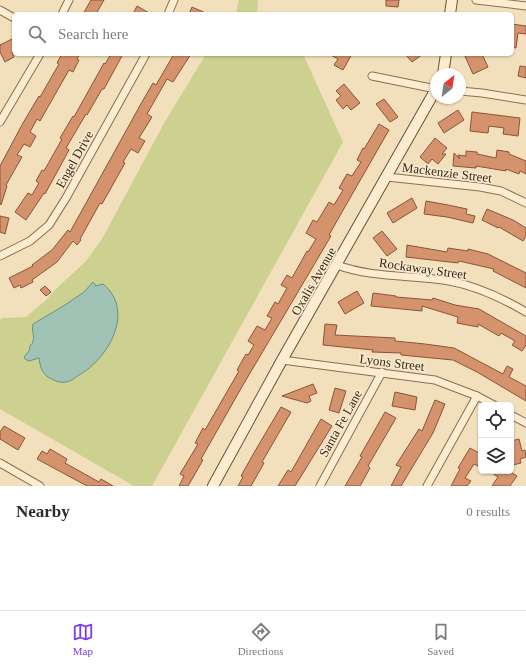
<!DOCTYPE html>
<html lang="en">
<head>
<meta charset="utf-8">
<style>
	body { margin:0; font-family:"Times New Roman",serif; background:#f7f7f7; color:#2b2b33 }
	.controls { position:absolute; right:12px; bottom:12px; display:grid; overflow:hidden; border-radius:6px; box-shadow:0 1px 3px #0004 }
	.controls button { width:36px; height:36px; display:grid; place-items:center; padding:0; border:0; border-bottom:1px solid #e1e1e2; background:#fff; color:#2b2b33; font:20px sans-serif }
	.compass { position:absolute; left:430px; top:68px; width:36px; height:36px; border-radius:50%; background:#fff; box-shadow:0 1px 3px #0004; rotate:30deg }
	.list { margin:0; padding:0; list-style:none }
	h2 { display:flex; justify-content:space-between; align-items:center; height:52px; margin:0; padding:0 16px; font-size:17px }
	h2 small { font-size:13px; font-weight:400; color:#7c7c81 }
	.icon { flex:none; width:22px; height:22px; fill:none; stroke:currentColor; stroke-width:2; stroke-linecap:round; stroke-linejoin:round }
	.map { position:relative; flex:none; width:526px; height:486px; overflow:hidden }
	.search { position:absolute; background:#fff; box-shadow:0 1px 3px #0004; left:12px; right:12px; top:12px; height:44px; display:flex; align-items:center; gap:10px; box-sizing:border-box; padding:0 14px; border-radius:6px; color:#7c7c81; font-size:15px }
	.sheet { height:124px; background:#fff }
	nav { display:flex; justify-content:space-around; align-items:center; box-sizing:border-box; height:56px; border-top:1px solid #e1e1e2; background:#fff; font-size:11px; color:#7c7c81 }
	nav a { display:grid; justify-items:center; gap:2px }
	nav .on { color:#7c3aed }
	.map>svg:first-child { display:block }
	.green { fill:#cdd18f }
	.water { fill:#a0c3b6; stroke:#679184 }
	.building { fill:#d4926d; stroke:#8d5437 }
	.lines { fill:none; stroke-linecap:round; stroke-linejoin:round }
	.street-casing { stroke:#8b6e54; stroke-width:9 }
	.secondary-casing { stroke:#6d4f37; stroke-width:12 }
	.street { stroke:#fcecd0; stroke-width:7 }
	.secondary { stroke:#fcecd0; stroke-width:10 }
	.labels { text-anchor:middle; stroke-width:3.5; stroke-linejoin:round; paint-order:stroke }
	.street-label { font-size:13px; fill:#39271a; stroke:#f9e9cc }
</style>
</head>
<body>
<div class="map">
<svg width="526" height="486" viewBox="0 0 526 486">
	<rect width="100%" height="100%" fill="#f2dfbc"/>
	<g class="green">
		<polygon points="239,0 258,0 257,14 236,14"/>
		<polygon points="206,54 303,54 343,142 152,486 134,486 0,409 0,320 2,318 26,317 46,300 56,289 86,261 102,239 163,125"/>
	</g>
	<path class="water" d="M93 282 95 284V286L103 284C136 311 108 359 79 375 75 378 70 382 65 382 59 383 53 380 48 377 42 373 40 366 39 358L29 361 25 359 24 357 29 351 30 346C37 340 31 332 33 324L65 305 84 292Z"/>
	<g class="building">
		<polygon points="91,0 104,0 96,14 83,14"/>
		<polygon points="386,0 399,0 398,7 386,6"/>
		<polygon points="137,6 151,14 133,14"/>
		<polygon points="192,7 208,14 189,14"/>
		<polygon points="512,24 526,26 526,34 518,33 516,48 512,47"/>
		<polygon points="12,39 14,43 14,50 12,52 14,57 5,62 0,52 0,45"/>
		<polygon points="62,54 80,54 77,59 79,60 73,72 69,70 40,121 37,119 30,132 36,136 30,147 24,144 17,155 22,157 6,185 7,186 1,205 0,204 0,166 23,123 39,96 40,97 59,64 57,63"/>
		<polygon points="111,54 123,54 104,89 102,89 87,115 86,114 66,148 69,150 45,194 44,193 26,220 15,212 28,193 32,195 39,183 36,181 42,170 44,171 62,139 60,138 73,116 74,117 104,63 105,64"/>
		<polygon points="174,54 191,54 173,82 167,79 147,114 152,117 139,138 145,141 138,153 131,149 123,162 125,163 102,204 100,203 80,239 81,240 77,245 73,241 57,262 32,280 33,282 21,288 20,285 14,288 9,278 33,266 32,265 52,250 68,230 70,232 142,102 153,83 156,85"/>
		<polygon points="329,54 352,54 343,70 334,65 338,59"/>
		<polygon points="405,54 423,54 412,62"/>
		<polygon points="464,54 482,54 488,67 473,74"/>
		<polygon points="520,66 526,67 526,78 518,76"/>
		<polygon points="344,84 360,103 351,110 347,105 343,109 336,100 341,96 336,91"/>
		<polygon points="384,99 398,117 390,122 376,104"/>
		<polygon points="458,110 464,120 444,133 438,123"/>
		<polygon points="472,112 520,118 518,136 503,134 504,128 489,126 488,133 470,131"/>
		<polygon points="379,124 389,130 346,205 329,235 331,236 318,258 243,385 201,459 203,460 188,486 179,486 184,476 180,474 198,444 195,443 203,428 205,430 239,371 237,370 246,354 248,355 254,345 248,341 257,326 265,330 272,318 267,316 275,302 278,304 287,288 281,285 287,275 292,278 307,251 308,252 316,239 306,233 313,220 317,222 329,202 334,205 343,190 339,188 347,174 352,176 361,162 357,160 363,148 364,149"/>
		<polygon points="435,138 447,148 442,154 446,154 438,164 432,159 428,164 420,157"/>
		<polygon points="497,150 509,152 509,154 526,161 526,174 520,171 519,174 506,169 506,171 476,166 476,168 453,166 454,153 460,159 458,155 466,156 466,151 477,152 477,154 496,158"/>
		<polygon points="412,198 417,208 393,223 387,213"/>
		<polygon points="426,201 448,205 467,209 466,214 475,216 473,223 447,217 424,214"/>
		<polygon points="487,209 513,220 526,228 526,236 523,241 499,227 498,228 482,220"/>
		<polygon points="0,216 9,218 5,234 0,232"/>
		<polygon points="382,231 397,249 387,256 373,238"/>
		<polygon points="407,245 447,252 448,248 468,251 468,249 488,254 526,273 526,288 493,271 494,269 459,261 458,263 406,257"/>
		<polygon points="45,286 51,292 46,296 40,290"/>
		<polygon points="357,291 364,303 345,314 338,302"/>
		<polygon points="373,293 396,296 396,297 432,300 433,298 455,305 479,309 526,336 526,345 522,351 512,345 515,341 501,333 499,336 478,324 478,327 457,323 458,317 422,306 422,311 371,306"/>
		<polygon points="325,324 337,325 335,335 395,338 395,341 425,344 454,348 503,374 507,366 513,369 509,377 526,386 526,401 477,372 453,360 401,355 401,353 372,352 373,350 323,345"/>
		<polygon points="313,384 317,393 309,396 311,401 307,403 282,396"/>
		<polygon points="335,388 346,391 339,413 329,410"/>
		<polygon points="395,392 417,397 415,410 392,406"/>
		<polygon points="435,400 445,404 433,433 401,486 391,486 401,467 396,465 419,429 422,431"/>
		<polygon points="281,407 291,412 262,462 264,463 251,486 238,486 243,477 241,476 255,451"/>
		<polygon points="385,412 396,418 368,466 370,468 360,486 345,486 362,457 360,456"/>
		<polygon points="321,419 332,426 295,486 278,486 288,470 291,472"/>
		<polygon points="4,426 25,438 18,450 0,439 0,432"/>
		<polygon points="519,439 522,451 525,450 526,457 520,459 521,463 513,465 511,455 511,441"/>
		<polygon points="470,448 481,454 481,461 478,466 474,464 465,478 471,481 467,486 451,486 460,469 458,468"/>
		<polygon points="50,449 67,459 65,463 99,482 101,479 113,486 87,486 37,459 42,451 47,454"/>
		<polygon points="489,471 509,471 517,476 510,486 492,486 498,477"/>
	</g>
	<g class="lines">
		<g class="street-casing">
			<g id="street">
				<polyline points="476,0 526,6"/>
				<polyline points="0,10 14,18"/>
				<polyline points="62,14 69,0"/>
				<polyline points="168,14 174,0"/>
				<polyline points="372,76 436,89"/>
				<polyline points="460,91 482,93 526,100"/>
				<polyline points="0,122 40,54"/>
				<polyline points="387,177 480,187 501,191 526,203"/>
				<polyline points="0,256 30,241 49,225 66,198 146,54"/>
				<path d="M337 265C372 278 412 275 449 281 477 286 502 298 526 312"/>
				<polyline points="282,360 435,380 477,396 494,405"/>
				<polyline points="511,415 526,423"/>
				<polyline points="0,463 40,486"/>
				<polyline points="320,486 382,372"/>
				<polyline points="427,486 477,396"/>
			</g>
		</g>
		<g class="secondary-casing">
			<g id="secondary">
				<polyline points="450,14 452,0"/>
				<polyline points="443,74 446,54"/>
				<polyline points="213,486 282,360 436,89"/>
			</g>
		</g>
		<use href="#street" class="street"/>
		<use href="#secondary" class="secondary"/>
	</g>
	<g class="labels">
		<g class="street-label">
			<text transform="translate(74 159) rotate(-61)" y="5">Engel Drive</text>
			<text transform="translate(447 172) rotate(7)" y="5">Mackenzie Street</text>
			<text transform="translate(423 268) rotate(8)" y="5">Rockaway Street</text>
			<text transform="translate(313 281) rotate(-60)" y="5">Oxalis Avenue</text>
			<text transform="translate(392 362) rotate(7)" y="5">Lyons Street</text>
			<text transform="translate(340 423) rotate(-61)" y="5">Santa Fe Lane</text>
		</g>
	</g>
</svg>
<div class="controls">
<button><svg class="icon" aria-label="locate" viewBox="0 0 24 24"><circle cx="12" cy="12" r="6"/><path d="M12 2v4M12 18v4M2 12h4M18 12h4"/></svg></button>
<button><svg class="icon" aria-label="layers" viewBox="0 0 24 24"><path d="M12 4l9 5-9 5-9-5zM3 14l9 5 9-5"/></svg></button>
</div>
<svg class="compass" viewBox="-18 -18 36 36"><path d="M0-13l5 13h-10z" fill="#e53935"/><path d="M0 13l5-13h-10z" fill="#7c7c81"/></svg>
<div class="search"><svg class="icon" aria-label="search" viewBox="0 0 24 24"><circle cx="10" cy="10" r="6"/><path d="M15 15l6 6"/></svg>Search here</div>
</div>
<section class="sheet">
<h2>Nearby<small>0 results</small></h2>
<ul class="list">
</ul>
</section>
<nav>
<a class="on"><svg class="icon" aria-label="map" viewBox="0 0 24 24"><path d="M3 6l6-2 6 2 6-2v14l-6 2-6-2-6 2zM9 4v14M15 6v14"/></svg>Map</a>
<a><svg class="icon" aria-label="directions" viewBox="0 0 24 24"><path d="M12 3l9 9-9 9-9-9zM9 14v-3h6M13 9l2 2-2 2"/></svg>Directions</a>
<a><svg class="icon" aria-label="saved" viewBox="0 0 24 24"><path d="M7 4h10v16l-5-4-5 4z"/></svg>Saved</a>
</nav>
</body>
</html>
